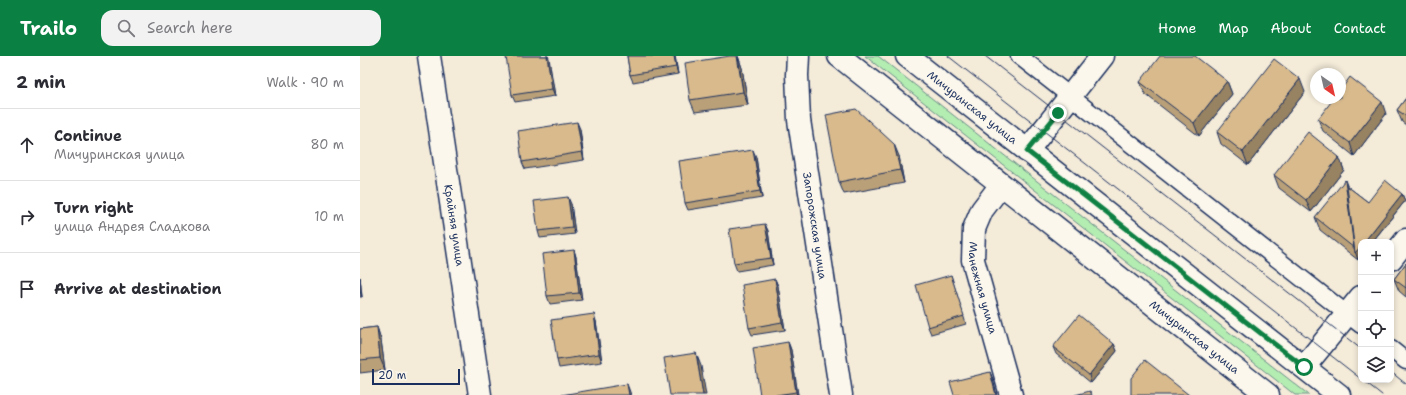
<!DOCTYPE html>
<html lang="en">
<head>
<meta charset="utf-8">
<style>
	body { margin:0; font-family:"Shantell Sans",sans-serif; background:#f2f2f3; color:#2b2b33 }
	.controls { position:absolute; right:12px; bottom:12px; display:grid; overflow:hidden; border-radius:8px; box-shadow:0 2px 6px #0003 }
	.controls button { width:36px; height:36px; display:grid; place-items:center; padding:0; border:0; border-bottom:1px solid #e1e1e2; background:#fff; color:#2b2b33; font:20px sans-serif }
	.compass { position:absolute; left:950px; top:12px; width:36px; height:36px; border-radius:50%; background:#fff; box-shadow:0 2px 6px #0003; rotate:146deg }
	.scale { position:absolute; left:12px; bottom:10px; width:88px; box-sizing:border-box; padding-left:4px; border:2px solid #1b2f5e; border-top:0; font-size:11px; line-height:14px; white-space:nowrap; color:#1b2f5e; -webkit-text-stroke:3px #fbf7ec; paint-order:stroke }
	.stop { position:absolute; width:12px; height:12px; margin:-9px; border:3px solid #0b8043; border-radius:50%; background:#fff }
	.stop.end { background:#0b8043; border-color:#fff; box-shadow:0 1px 4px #0008 }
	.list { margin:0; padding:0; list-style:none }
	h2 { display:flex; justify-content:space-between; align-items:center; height:52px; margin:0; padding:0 16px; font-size:17px }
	h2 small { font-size:13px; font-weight:400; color:#7c7c81 }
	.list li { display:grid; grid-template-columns:26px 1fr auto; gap:12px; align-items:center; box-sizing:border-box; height:72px; padding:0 16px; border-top:1px solid #e1e1e2 }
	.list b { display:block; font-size:15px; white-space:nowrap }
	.list p { margin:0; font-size:13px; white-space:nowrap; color:#7c7c81 }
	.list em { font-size:13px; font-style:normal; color:#7c7c81 }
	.icon { flex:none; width:22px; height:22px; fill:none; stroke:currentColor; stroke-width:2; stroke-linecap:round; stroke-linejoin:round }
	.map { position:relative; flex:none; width:1046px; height:339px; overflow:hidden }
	header { display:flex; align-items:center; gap:24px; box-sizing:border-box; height:56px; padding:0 20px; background:#0b8043; color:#fff }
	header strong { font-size:19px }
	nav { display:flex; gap:22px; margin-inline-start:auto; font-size:14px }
	.search { width:280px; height:36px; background:#f2f2f3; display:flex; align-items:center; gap:10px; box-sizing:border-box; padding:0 14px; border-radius:12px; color:#7c7c81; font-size:15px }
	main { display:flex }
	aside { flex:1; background:#fff }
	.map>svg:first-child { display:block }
	.green { fill:#b4edb1; stroke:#688e88 }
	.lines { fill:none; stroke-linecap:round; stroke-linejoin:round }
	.service-casing { stroke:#1b2f5e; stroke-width:19 }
	.minor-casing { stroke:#1b2f5e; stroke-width:25 }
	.secondary-casing { stroke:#1b2f5e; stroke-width:25 }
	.service { stroke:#fbf7ec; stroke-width:16 }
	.minor { stroke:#fbf7ec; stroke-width:22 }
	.secondary { stroke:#fbf7ec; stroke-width:22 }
	.tram { stroke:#1b2f5e; stroke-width:1 }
	.wall { fill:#baa078; stroke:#1b2f5e }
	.shaded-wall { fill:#978262; stroke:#1b2f5e }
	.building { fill:#d8ba8c; stroke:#1b2f5e }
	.route { stroke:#0b8043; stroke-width:5 }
	.labels { text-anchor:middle; stroke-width:3; stroke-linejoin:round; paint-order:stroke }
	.street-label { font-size:11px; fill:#1b2f5e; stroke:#fbf7ec }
</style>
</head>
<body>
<header>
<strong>Trailo</strong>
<div class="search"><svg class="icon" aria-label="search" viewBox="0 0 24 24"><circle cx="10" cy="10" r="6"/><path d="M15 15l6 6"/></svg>Search here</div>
<nav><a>Home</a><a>Map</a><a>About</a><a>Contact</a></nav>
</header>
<main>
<aside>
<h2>2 min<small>Walk · 90 m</small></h2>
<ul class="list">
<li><svg class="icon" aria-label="ahead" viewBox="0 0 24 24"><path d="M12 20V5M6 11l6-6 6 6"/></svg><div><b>Continue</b><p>Мичуринская улица</p></div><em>80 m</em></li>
<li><svg class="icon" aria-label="right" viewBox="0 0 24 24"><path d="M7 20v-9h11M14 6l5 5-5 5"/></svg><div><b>Turn right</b><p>улица Андрея Сладкова</p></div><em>10 m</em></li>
<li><svg class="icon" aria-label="arrive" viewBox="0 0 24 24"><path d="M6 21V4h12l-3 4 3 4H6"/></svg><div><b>Arrive at destination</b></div></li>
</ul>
</aside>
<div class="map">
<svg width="1046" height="339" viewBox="0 0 1046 339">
	<rect width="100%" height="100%" fill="#f4ebd9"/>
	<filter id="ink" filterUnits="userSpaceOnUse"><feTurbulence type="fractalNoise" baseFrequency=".025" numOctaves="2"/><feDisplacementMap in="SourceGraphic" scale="8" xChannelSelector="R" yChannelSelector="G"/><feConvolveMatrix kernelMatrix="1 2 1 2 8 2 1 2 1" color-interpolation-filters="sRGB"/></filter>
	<g filter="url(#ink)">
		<polygon class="green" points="505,0 518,0 949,339 935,339"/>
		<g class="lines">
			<g class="service-casing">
				<g id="service">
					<polyline points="659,0 1001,269"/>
					<polyline points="1031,293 1046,305"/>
				</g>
			</g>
			<g class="minor-casing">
				<g id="minor">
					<path id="s1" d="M69 0 120 339"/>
					<path id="s2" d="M438 0 437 19 439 64 481 339"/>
					<polyline points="667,95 742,0"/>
					<path id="s3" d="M641 129 622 154 614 173 613 204 651 339"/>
					<polyline points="1031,203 1046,184"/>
					<polyline points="944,311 1001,241"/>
				</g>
			</g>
			<g class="secondary-casing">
				<g id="secondary">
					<path id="s4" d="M479 0 908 339"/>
					<path id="s5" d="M547 0 979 339"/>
				</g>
			</g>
			<use href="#service" class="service"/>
			<use href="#minor" class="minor"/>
			<use href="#secondary" class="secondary"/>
			<g class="tram">
				<polyline points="588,0 1001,323"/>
				<polyline points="625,0 1001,293"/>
				<polyline points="1031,316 1046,328"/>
				<polyline points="1003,324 1022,339"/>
			</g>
		</g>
		<g class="wall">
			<polygon points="155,0 188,0 195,40 155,46 152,39"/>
			<polygon points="267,0 315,0 318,18 273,26 270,19"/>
			<polygon points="378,0 382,12 388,49 335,56 330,44"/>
			<polygon points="867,25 872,38 839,80 785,38 780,26"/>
			<polygon points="945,36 888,109 861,88 857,76"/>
			<polygon points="1046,42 1046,69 1042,66 1037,54"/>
			<polygon points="1026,58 994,100 963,75 958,63"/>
			<polygon points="220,73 224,104 165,113 162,106"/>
			<polygon points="539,100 544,127 484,138 479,126"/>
			<polygon points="396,101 402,142 328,154 325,147"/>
			<polygon points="979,101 984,114 951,156 919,132 914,119"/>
			<polygon points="987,130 1008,146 1042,138 1045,145 998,204 960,174 955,161"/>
			<polygon points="211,148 215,178 180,182 178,175"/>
			<polygon points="405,168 408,175 413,209 377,215 374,207"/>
			<polygon points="214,194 216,201 222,244 190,248 187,240"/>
			<polygon points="1046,207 1046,241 1039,235 1034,223"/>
			<polygon points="591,219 606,268 571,278 568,271"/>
			<polygon points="0,221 2,241 0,241"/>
			<polygon points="415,223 418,230 425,274 392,279 389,272"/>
			<polygon points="236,265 242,306 199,312 197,304"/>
			<polygon points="17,271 21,284 25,314 0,317 0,273"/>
			<polygon points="428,286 431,294 438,339 400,339"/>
			<polygon points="754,288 757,295 731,327 696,298 693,291"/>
		</g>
		<g class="shaded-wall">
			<polygon points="187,0 188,0 189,2 195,40 192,33"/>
			<polygon points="314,0 315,0 318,18 316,11"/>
			<polygon points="378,0 382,12 388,49 383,36"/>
			<polygon points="940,23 945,36 888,109 883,96"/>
			<polygon points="867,25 872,38 839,80 834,67"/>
			<polygon points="1022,46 1026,58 994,100 990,87"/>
			<polygon points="217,66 220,73 224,104 222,96"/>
			<polygon points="534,88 539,100 544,127 540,114"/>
			<polygon points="393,94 396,101 402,142 400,135"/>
			<polygon points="979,101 984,114 951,156 946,144"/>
			<polygon points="985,124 990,137 1001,190 1001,200 998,204 994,192"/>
			<polygon points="1042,138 1045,145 1012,186 1004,186"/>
			<polygon points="208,141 211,148 215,178 212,171"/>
			<polygon points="405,168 408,175 413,209 411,202"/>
			<polygon points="214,194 216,201 222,244 219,237"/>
			<polygon points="0,221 2,241 0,235"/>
			<polygon points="415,223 418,230 425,274 422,266"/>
			<polygon points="234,258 236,265 242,306 239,298"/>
			<polygon points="17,271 21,284 25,314 20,302"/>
			<polygon points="428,286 431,294 438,339 437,339 436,336"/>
			<polygon points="754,288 757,295 731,327 729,319"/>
			<polygon points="336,297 341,310 346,339 343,339"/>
			<polygon points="630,316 633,323 637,339 636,339"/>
			<polygon points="267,328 270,336 271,339 269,339"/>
		</g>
		<g class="building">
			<polygon points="155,0 187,0 192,33 152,39 146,1"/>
			<polygon points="267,0 314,0 316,11 270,19"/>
			<polygon points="370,0 377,0 383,36 330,44 325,7"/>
			<polygon points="800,0 835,0 867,25 834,67 780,26"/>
			<polygon points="914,3 940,23 883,96 857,76"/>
			<polygon points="990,21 1022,46 990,87 958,63 974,42 980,42 980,35"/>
			<polygon points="1046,42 1046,60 1037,54"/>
			<polygon points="496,53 534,88 540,114 479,126 466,59"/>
			<polygon points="217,66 222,96 162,106 158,75"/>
			<polygon points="948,76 979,101 946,144 914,119"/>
			<polygon points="393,94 400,135 325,147 319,105"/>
			<polygon points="985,124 994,192 955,161"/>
			<polygon points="1025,124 1042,138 1004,186 1001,186 1001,190 995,197 987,130 1008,146"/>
			<polygon points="208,141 212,171 178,175 174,145"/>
			<polygon points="405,168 411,202 374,207 369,173"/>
			<polygon points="214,194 219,237 187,240 182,198"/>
			<polygon points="1046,207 1046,232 1034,223"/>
			<polygon points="591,219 604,260 568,271 556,229"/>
			<polygon points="415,223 422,266 389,272 382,229"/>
			<polygon points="234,258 239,298 197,304 191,264"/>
			<polygon points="719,259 754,288 729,319 693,291"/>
			<polygon points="17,271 20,302 0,304 0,273"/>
			<polygon points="428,286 436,336 416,339 400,339 393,292"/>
			<polygon points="336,297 343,339 310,339 304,302"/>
			<polygon points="785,304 829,339 771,339 771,322"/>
			<polygon points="630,316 636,339 594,339 590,326"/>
			<polygon points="267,328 269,339 201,339"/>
			<polygon points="730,335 732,339 715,339"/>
		</g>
	</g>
	<g class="lines" filter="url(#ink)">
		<polyline class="route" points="698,57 667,95 944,311"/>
	</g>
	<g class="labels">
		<g class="street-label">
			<text dy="4" stroke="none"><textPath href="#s5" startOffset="83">Мичуринская улица</textPath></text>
			<text dy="4" stroke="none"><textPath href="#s1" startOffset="171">Крайняя улица</textPath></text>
			<text dy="4" stroke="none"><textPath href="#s2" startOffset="171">Запорожская улица</textPath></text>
			<text dy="4" stroke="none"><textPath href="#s3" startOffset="112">Манежная улица</textPath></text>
			<text dy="4" stroke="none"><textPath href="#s4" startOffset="453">Мичуринская улица</textPath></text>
		</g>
	</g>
</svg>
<div class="controls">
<button>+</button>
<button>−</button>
<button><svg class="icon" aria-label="locate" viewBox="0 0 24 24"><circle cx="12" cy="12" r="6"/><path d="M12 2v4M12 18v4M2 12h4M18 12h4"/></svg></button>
<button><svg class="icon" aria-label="layers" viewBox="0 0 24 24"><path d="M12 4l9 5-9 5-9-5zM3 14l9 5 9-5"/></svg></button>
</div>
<svg class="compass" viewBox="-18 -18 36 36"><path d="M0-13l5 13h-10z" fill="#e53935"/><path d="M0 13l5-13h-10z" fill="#7c7c81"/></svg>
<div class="scale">20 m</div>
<div class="stop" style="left:944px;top:311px"></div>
<div class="stop end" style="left:698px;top:57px"></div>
</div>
</main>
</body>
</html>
